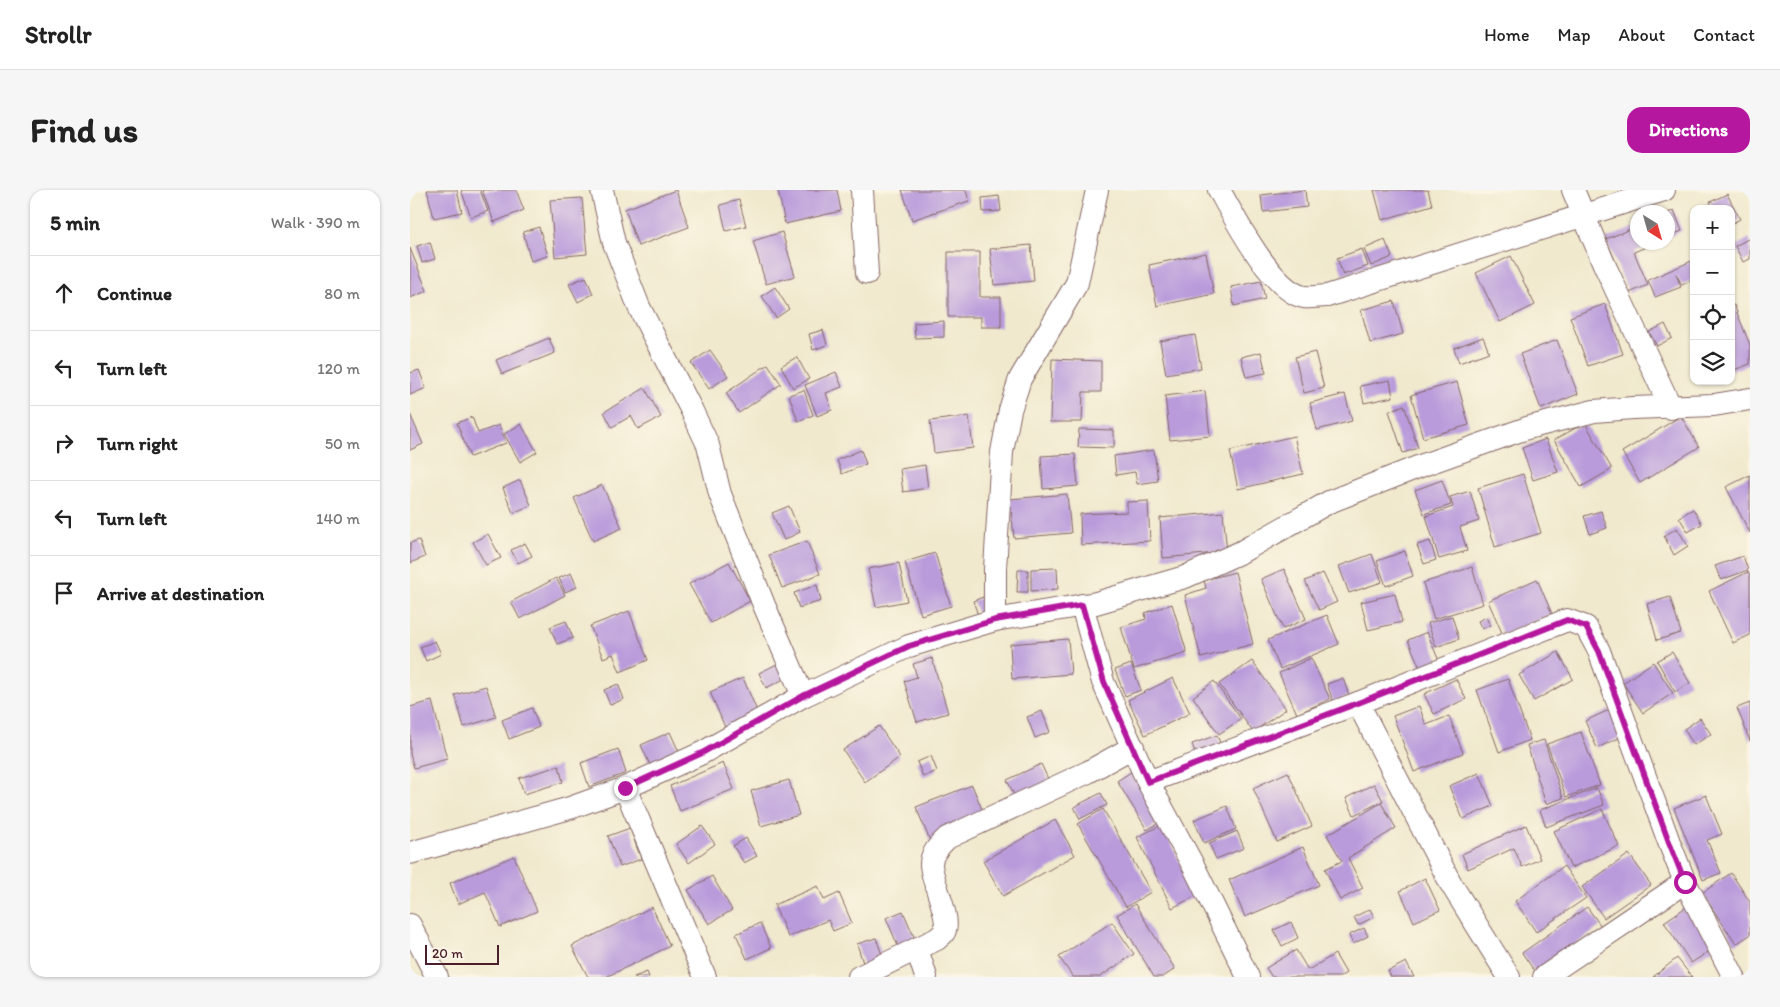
<!DOCTYPE html>
<html lang="en">
<head>
<meta charset="utf-8">
<style>
	body { margin:0; font-family:Itim,sans-serif; background:#f6f6f6; color:#222 }
	.controls { position:absolute; right:15px; top:15px; display:grid; overflow:hidden; border-radius:10px; box-shadow:0 1px 4px #0004 }
	.controls button { width:45px; height:45px; display:grid; place-items:center; padding:0; border:0; border-bottom:1px solid #e0e0e0; background:#fff; color:#222; font:25px sans-serif }
	.compass { position:absolute; left:1220px; top:15px; width:45px; height:45px; border-radius:50%; background:#fff; box-shadow:0 1px 4px #0004; rotate:143deg }
	.scale { position:absolute; left:15px; bottom:12px; width:74px; box-sizing:border-box; padding-left:5px; border:2px solid #4a1f2b; border-top:0; font-size:14px; line-height:18px; white-space:nowrap; color:#4a1f2b; -webkit-text-stroke:4px #fcf5e5; paint-order:stroke }
	.stop { position:absolute; width:15px; height:15px; margin:-11px; border:4px solid #b5179e; border-radius:50%; background:#fff }
	.stop.end { background:#b5179e; border-color:#fff; box-shadow:0 1px 5px #0008 }
	.list { margin:0; padding:0; list-style:none }
	h2 { display:flex; justify-content:space-between; align-items:center; height:65px; margin:0; padding:0 20px; font-size:21px }
	h2 small { font-size:16px; font-weight:400; color:#767676 }
	.list li { display:grid; grid-template-columns:32px 1fr auto; gap:15px; align-items:center; box-sizing:border-box; height:75px; padding:0 20px; border-top:1px solid #e0e0e0 }
	.list b { display:block; font-size:19px; white-space:nowrap }
	.list em { font-size:16px; font-style:normal; color:#767676 }
	.icon { flex:none; width:28px; height:28px; fill:none; stroke:currentColor; stroke-width:2; stroke-linecap:round; stroke-linejoin:round }
	.map { position:relative; flex:none; width:1340px; height:787px; overflow:hidden; border-radius:15px }
	header { display:flex; align-items:center; gap:30px; box-sizing:border-box; height:70px; padding:0 25px; background:#fff; border-bottom:1px solid #e0e0e0 }
	header strong { font-size:24px }
	nav { display:flex; gap:28px; margin-inline-start:auto; font-size:18px }
	.intro { display:flex; align-items:center; justify-content:space-between; box-sizing:border-box; height:120px; padding:0 30px }
	h1 { margin:0; font-size:35px }
	.button { padding:12px 22px; border-radius:15px; background:#b5179e; color:#fff; font-size:18px; font-weight:700 }
	main { display:flex; gap:30px; padding:0 30px }
	aside { flex:1; background:#fff; border-radius:15px; box-shadow:0 1px 4px #0004 }
	.map>svg:first-child { display:block }
	.building { fill:#b99bdb }
	.lines { fill:none; stroke-linecap:round; stroke-linejoin:round }
	.street-casing { stroke:#846664; stroke-width:24 }
	.street { stroke:#fff; stroke-width:22 }
	.route { stroke:#b5179e; stroke-width:6 }
</style>
</head>
<body>
<header>
<strong>Strollr</strong>
<nav><a>Home</a><a>Map</a><a>About</a><a>Contact</a></nav>
</header>
<div class="intro"><h1>Find us</h1><a class="button">Directions</a></div>
<main>
<aside>
<h2>5 min<small>Walk · 390 m</small></h2>
<ul class="list">
<li><svg class="icon" aria-label="ahead" viewBox="0 0 24 24"><path d="M12 20V5M6 11l6-6 6 6"/></svg><div><b>Continue</b></div><em>80 m</em></li>
<li><svg class="icon" aria-label="left" viewBox="0 0 24 24"><path d="M17 20v-9H6M10 6l-5 5 5 5"/></svg><div><b>Turn left</b></div><em>120 m</em></li>
<li><svg class="icon" aria-label="right" viewBox="0 0 24 24"><path d="M7 20v-9h11M14 6l5 5-5 5"/></svg><div><b>Turn right</b></div><em>50 m</em></li>
<li><svg class="icon" aria-label="left" viewBox="0 0 24 24"><path d="M17 20v-9H6M10 6l-5 5 5 5"/></svg><div><b>Turn left</b></div><em>140 m</em></li>
<li><svg class="icon" aria-label="arrive" viewBox="0 0 24 24"><path d="M6 21V4h12l-3 4 3 4H6"/></svg><div><b>Arrive at destination</b></div></li>
</ul>
</aside>
<div class="map">
<svg width="1340" height="787" viewBox="0 0 1340 787">
	<rect width="100%" height="100%" fill="#fcf5e5"/>
	<filter id="ink" filterUnits="userSpaceOnUse"><feTurbulence type="fractalNoise" baseFrequency=".02" numOctaves="2"/><feDisplacementMap in="SourceGraphic" scale="10" xChannelSelector="R" yChannelSelector="G"/><feConvolveMatrix kernelMatrix="1 2 1 2 8 2 1 2 1" color-interpolation-filters="sRGB"/></filter>
	<filter id="wash" filterUnits="userSpaceOnUse"><feTurbulence type="fractalNoise" baseFrequency=".0096" numOctaves="4" result="noise"/><feDisplacementMap in="SourceGraphic" scale="20" xChannelSelector="R" yChannelSelector="G"/><feGaussianBlur stdDeviation="1.12" result="paint"/><feColorMatrix in="noise" values="0 0 0 0 0 0 0 0 0 0 0 0 0 0 0 0 0 1.4 0 .05"/><feComposite in="paint" operator="in"/></filter>
	<g filter="url(#wash)">
		<rect width="100%" height="100%" fill="#f0e9cd"/>
		<g id="blocks">
			<g class="building">
				<polygon points="17,0 47,0 52,22 24,28"/>
				<polygon points="51,0 70,0 78,21 61,27"/>
				<polygon points="72,0 106,0 114,20 84,32"/>
				<polygon points="266,0 279,37 228,56 215,19"/>
				<polygon points="368,0 427,0 431,21 375,34"/>
				<polygon points="492,0 556,0 559,11 502,30"/>
				<polygon points="895,0 897,17 853,22 851,5"/>
				<polygon points="964,0 1018,0 1022,15 972,30"/>
				<polygon points="1317,4 1330,29 1321,34 1321,19 1303,19 1300,12"/>
				<polygon points="589,6 591,21 573,22 572,8"/>
				<polygon points="172,8 177,64 145,67 140,10"/>
				<polygon points="329,10 336,36 316,41 310,15"/>
				<polygon points="1264,20 1272,41 1258,47 1258,23"/>
				<polygon points="1228,36 1228,52 1245,53 1224,62 1238,95 1219,103 1196,49"/>
				<polygon points="129,37 138,66 121,71 113,42"/>
				<polygon points="372,42 385,86 356,94 343,51"/>
				<polygon points="1340,48 1340,69 1333,72 1325,56"/>
				<polygon points="975,50 982,67 961,76 954,59"/>
				<polygon points="20,52 25,69 12,73 7,56"/>
				<polygon points="621,55 624,91 584,95 580,59"/>
				<polygon points="0,58 17,101 0,108"/>
				<polygon points="952,59 958,76 933,85 927,68"/>
				<polygon points="538,62 570,62 570,107 591,107 591,137 571,137 571,127 538,127"/>
				<polygon points="796,63 804,104 747,116 739,75"/>
				<polygon points="1101,66 1125,115 1090,132 1066,83"/>
				<polygon points="1284,70 1284,89 1272,95 1266,84 1271,97 1245,107 1238,90"/>
				<polygon points="176,87 183,104 168,112 159,94"/>
				<polygon points="851,91 855,109 824,116 821,97"/>
				<polygon points="365,97 379,119 366,128 352,106"/>
				<polygon points="984,111 993,144 960,153 951,120"/>
				<polygon points="1195,114 1213,164 1178,176 1160,127"/>
				<polygon points="1324,115 1340,155 1340,174 1321,181 1321,116"/>
				<polygon points="534,131 534,147 505,148 504,133"/>
				<polygon points="1255,134 1262,148 1247,156 1239,142"/>
				<polygon points="413,140 417,155 403,160 399,144"/>
				<polygon points="785,145 791,178 756,184 750,151"/>
				<polygon points="1073,147 1079,162 1049,173 1044,158"/>
				<polygon points="139,148 145,163 92,184 86,170"/>
				<polygon points="1147,150 1168,204 1131,219 1110,164"/>
				<polygon points="300,160 318,186 299,199 281,173"/>
				<polygon points="851,162 856,183 836,187 831,167"/>
				<polygon points="905,162 914,198 894,203 885,167"/>
				<polygon points="387,167 399,189 383,198 371,176"/>
				<polygon points="642,169 691,171 691,202 673,202 672,232 640,232"/>
				<polygon points="358,174 371,194 329,223 316,203"/>
				<polygon points="9,180 16,198 0,205 0,183"/>
				<polygon points="426,182 432,197 416,203 422,220 407,226 395,195"/>
				<polygon points="980,190 983,207 954,213 950,196"/>
				<polygon points="1047,192 1059,235 1013,248 1001,205"/>
				<polygon points="235,198 251,227 228,239 221,226 202,237 194,222"/>
				<polygon points="394,200 403,225 388,231 379,205"/>
				<polygon points="795,201 800,246 760,250 755,206"/>
				<polygon points="935,204 942,231 907,240 900,213"/>
				<polygon points="994,215 1008,258 993,263 979,221"/>
				<polygon points="0,224 13,254 0,260"/>
				<polygon points="559,226 563,258 524,263 520,231"/>
				<polygon points="1271,226 1289,257 1230,293 1212,262"/>
				<polygon points="62,227 68,243 89,235 96,253 60,267 47,233"/>
				<polygon points="1175,233 1202,279 1171,297 1144,250"/>
				<polygon points="111,234 127,262 110,272 94,244"/>
				<polygon points="669,239 704,240 704,258 668,257"/>
				<polygon points="884,246 893,284 828,299 820,261"/>
				<polygon points="1136,249 1148,282 1123,290 1112,258"/>
				<polygon points="451,260 456,274 432,284 427,270"/>
				<polygon points="744,260 748,291 727,294 725,282 706,285 704,266"/>
				<polygon points="665,264 668,296 633,299 631,266"/>
				<polygon points="515,275 518,298 493,302 490,279"/>
				<polygon points="1113,284 1131,343 1085,357 1068,298"/>
				<polygon points="1340,285 1340,343 1316,297"/>
				<polygon points="110,290 121,315 103,323 93,298"/>
				<polygon points="1032,290 1041,315 1014,324 1005,300"/>
				<polygon points="192,295 212,338 183,351 164,308"/>
				<polygon points="1060,301 1069,331 1050,337 1057,361 1029,369 1016,326 1043,317 1040,307"/>
				<polygon points="657,304 661,343 604,348 600,309"/>
				<polygon points="738,311 740,351 671,355 670,324 717,322 717,312"/>
				<polygon points="379,316 390,342 374,350 362,323"/>
				<polygon points="1283,319 1292,334 1278,342 1269,327"/>
				<polygon points="1191,321 1197,338 1180,344 1174,326"/>
				<polygon points="813,322 817,362 753,368 750,328"/>
				<polygon points="1267,338 1278,356 1264,365 1254,346"/>
				<polygon points="78,344 91,368 76,375 63,352"/>
				<polygon points="9,350 15,367 0,373 0,353"/>
				<polygon points="397,351 410,384 372,398 359,365"/>
				<polygon points="1020,351 1026,370 1014,374 1007,355"/>
				<polygon points="115,353 122,366 108,373 101,360"/>
				<polygon points="995,361 1003,386 976,396 967,371"/>
				<polygon points="525,363 541,416 511,425 495,372"/>
				<polygon points="962,364 972,392 939,403 929,376"/>
				<polygon points="1333,366 1338,380 1311,390 1305,376"/>
				<polygon points="319,372 340,411 301,433 279,394"/>
				<polygon points="489,373 497,411 466,417 458,379"/>
				<polygon points="1062,377 1073,414 1024,429 1013,393"/>
				<polygon points="647,378 648,399 621,401 621,379"/>
				<polygon points="874,379 896,429 873,439 851,389"/>
				<polygon points="608,380 618,380 618,402 607,402"/>
				<polygon points="825,382 843,454 791,468 775,405 796,398 794,390"/>
				<polygon points="1338,382 1340,386 1340,445 1323,453 1299,401"/>
				<polygon points="161,383 167,397 155,402 149,388"/>
				<polygon points="913,383 927,412 909,420 895,391"/>
				<polygon points="146,388 155,405 110,429 101,412"/>
				<polygon points="1127,389 1142,424 1093,445 1078,411"/>
				<polygon points="407,395 411,411 389,418 384,403"/>
				<polygon points="985,404 992,432 958,440 951,412"/>
				<polygon points="578,405 584,420 568,425 563,411"/>
				<polygon points="1260,407 1271,443 1247,450 1237,414"/>
				<polygon points="762,414 777,463 724,479 711,437 736,429 735,423"/>
				<polygon points="219,421 238,470 210,482 203,464 193,468 180,436"/>
				<polygon points="917,425 929,454 870,479 858,450"/>
				<polygon points="1042,426 1049,449 1026,457 1018,433"/>
				<polygon points="1076,427 1080,435 1072,439 1068,431"/>
				<polygon points="156,431 163,448 147,454 140,437"/>
				<polygon points="1017,442 1029,471 1010,478 998,450"/>
				<polygon points="658,449 661,484 602,489 600,454"/>
				<polygon points="25,451 31,464 16,471 10,457"/>
				<polygon points="1148,462 1163,489 1124,511 1109,485"/>
				<polygon points="1262,462 1280,493 1265,502 1247,471"/>
				<polygon points="522,468 538,523 507,532 494,491 507,487 503,474"/>
				<polygon points="901,468 920,509 887,524 869,483"/>
				<polygon points="842,471 876,519 843,542 809,494"/>
				<polygon points="371,472 378,487 356,498 349,483"/>
				<polygon points="1243,472 1263,503 1233,523 1213,493"/>
				<polygon points="721,474 731,500 715,506 705,480"/>
				<polygon points="333,488 350,528 317,542 300,502"/>
				<polygon points="763,488 780,523 735,545 718,510"/>
				<polygon points="933,488 939,506 923,511 917,494"/>
				<polygon points="1046,489 1056,509 1024,524 1014,504"/>
				<polygon points="1098,489 1120,550 1089,562 1067,500"/>
				<polygon points="804,491 831,529 809,544 783,507"/>
				<polygon points="208,494 214,509 200,515 194,500"/>
				<polygon points="76,496 86,527 54,537 45,505"/>
				<polygon points="22,511 37,569 4,578 0,564 0,517"/>
				<polygon points="1340,513 1340,551 1327,518"/>
				<polygon points="1009,516 1016,535 1039,526 1053,563 1004,582 983,526"/>
				<polygon points="122,518 129,537 99,549 92,530"/>
				<polygon points="1199,520 1218,544 1187,558 1175,531"/>
				<polygon points="632,521 640,542 625,548 617,527"/>
				<polygon points="1290,528 1301,544 1284,555 1274,539"/>
				<polygon points="469,536 490,567 455,592 433,560"/>
				<polygon points="260,542 270,564 241,577 231,555"/>
				<polygon points="1171,542 1190,595 1156,607 1137,554"/>
				<polygon points="807,545 813,561 788,571 782,554"/>
				<polygon points="1134,550 1153,608 1136,614 1117,555"/>
				<polygon points="208,559 216,583 179,597 171,573"/>
				<polygon points="521,566 527,581 513,587 507,572"/>
				<polygon points="313,573 324,599 270,621 260,596"/>
				<polygon points="631,574 639,591 605,607 597,590"/>
				<polygon points="149,576 153,592 114,604 109,588"/>
				<polygon points="727,578 757,628 737,640 707,591"/>
				<polygon points="878,582 902,636 867,652 843,598"/>
				<polygon points="1069,583 1083,616 1053,629 1039,596"/>
				<polygon points="379,590 389,625 351,636 341,601"/>
				<polygon points="964,594 973,611 944,625 936,608"/>
				<polygon points="562,595 576,629 520,651 506,617"/>
				<polygon points="1187,598 1194,615 1136,637 1130,620"/>
				<polygon points="691,603 697,615 670,629 664,617"/>
				<polygon points="1296,605 1312,644 1297,650 1311,683 1293,690 1264,618"/>
				<polygon points="971,613 986,638 938,668 953,698 930,710 915,679 932,671 917,645"/>
				<polygon points="817,616 826,639 794,653 784,630"/>
				<polygon points="693,619 741,702 716,717 668,634"/>
				<polygon points="1192,619 1209,656 1161,678 1144,641"/>
				<polygon points="645,630 665,665 593,706 573,671"/>
				<polygon points="752,635 786,706 762,718 727,647"/>
				<polygon points="1116,635 1130,669 1112,677 1104,658 1058,679 1052,664"/>
				<polygon points="292,636 305,654 279,673 266,654"/>
				<polygon points="220,638 231,669 210,677 198,646"/>
				<polygon points="827,641 834,658 806,669 799,653"/>
				<polygon points="336,648 347,666 334,673 323,656"/>
				<polygon points="893,657 909,695 835,727 819,690"/>
				<polygon points="1219,664 1241,695 1194,728 1172,697"/>
				<polygon points="104,666 127,721 90,737 75,702 48,714 40,693"/>
				<polygon points="1154,676 1176,708 1126,742 1105,711"/>
				<polygon points="1321,683 1340,712 1340,745 1326,754 1292,703"/>
				<polygon points="302,686 322,720 299,734 278,700"/>
				<polygon points="1015,688 1030,720 1004,732 990,701"/>
				<polygon points="408,696 414,710 429,703 442,733 423,741 418,730 378,747 364,715"/>
				<polygon points="725,714 765,779 753,787 744,787 707,725"/>
				<polygon points="1279,715 1306,757 1281,773 1254,732"/>
				<polygon points="242,717 260,756 196,787 178,787 162,756"/>
				<polygon points="1177,717 1191,736 1126,783 1112,763"/>
				<polygon points="960,719 964,727 948,735 944,727"/>
				<polygon points="493,721 505,749 488,756 476,728"/>
				<polygon points="702,732 724,764 690,787 663,787 649,767"/>
				<polygon points="881,732 888,748 872,756 864,740"/>
				<polygon points="350,733 361,758 337,769 326,744"/>
				<polygon points="954,738 958,746 943,754 939,745"/>
				<polygon points="466,748 474,770 454,776 447,754"/>
				<polygon points="886,760 898,780 925,764 936,783 930,787 862,787 856,778"/>
				<polygon points="1267,768 1282,787 1243,787"/>
				<polygon points="996,772 1004,787 981,787 978,781"/>
				<polygon points="237,782 239,787 224,787"/>
			</g>
		</g>
	</g>
	<g filter="url(#ink)">
		<use href="#blocks" fill-opacity="0" stroke="#846664" stroke-width="1"/>
		<g class="lines">
			<g class="street-casing">
				<g id="street">
					<polyline points="192,0 204,53 229,117 282,221 298,255 310,304 354,415 393,506"/>
					<polyline points="452,0 457,83"/>
					<path d="M809 0C824 27 862 101 894 107 901 108 910 106 917 106L1254 0"/>
					<polyline points="1163,0 1194,74 1261,218"/>
					<polyline points="672,415 693,492 738,592 784,677 838,787"/>
					<polyline points="585,430 585,379 592,262 600,220 610,189 667,93 687,0"/>
					<polyline points="948,513 1041,694 1099,787"/>
					<polyline points="738,592 948,513 1157,430 1176,437 1189,461 1259,652 1275,692 1324,787"/>
					<polyline points="215,598 295,787"/>
					<polyline points="0,663 160,618 215,598 292,563 393,506 499,456 585,430 686,413 775,387 831,362 919,312 1013,275 1117,238 1184,221 1223,218 1304,215 1340,209"/>
					<polyline points="0,735 27,787"/>
					<polyline points="507,759 516,787"/>
					<path d="M449 787 527 749C530 746 534 744 535 740 540 725 521 690 521 674 521 663 530 655 537 648L678 582 723 557"/>
					<polyline points="1134,787 1275,692"/>
				</g>
			</g>
			<use href="#street" class="street"/>
		</g>
	</g>
	<g class="lines" filter="url(#ink)">
		<polyline class="route" points="215,598 292,563 393,506 499,456 585,430 672,415 694,492 738,592 948,513 1157,430 1176,437 1189,461 1259,652 1275,692"/>
	</g>
</svg>
<div class="controls">
<button>+</button>
<button>−</button>
<button><svg class="icon" aria-label="locate" viewBox="0 0 24 24"><circle cx="12" cy="12" r="6"/><path d="M12 2v4M12 18v4M2 12h4M18 12h4"/></svg></button>
<button><svg class="icon" aria-label="layers" viewBox="0 0 24 24"><path d="M12 4l9 5-9 5-9-5zM3 14l9 5 9-5"/></svg></button>
</div>
<svg class="compass" viewBox="-18 -18 36 36"><path d="M0-13l5 13h-10z" fill="#e53935"/><path d="M0 13l5-13h-10z" fill="#767676"/></svg>
<div class="scale">20 m</div>
<div class="stop" style="left:1275px;top:692px"></div>
<div class="stop end" style="left:215px;top:598px"></div>
</div>
</main>
</body>
</html>
